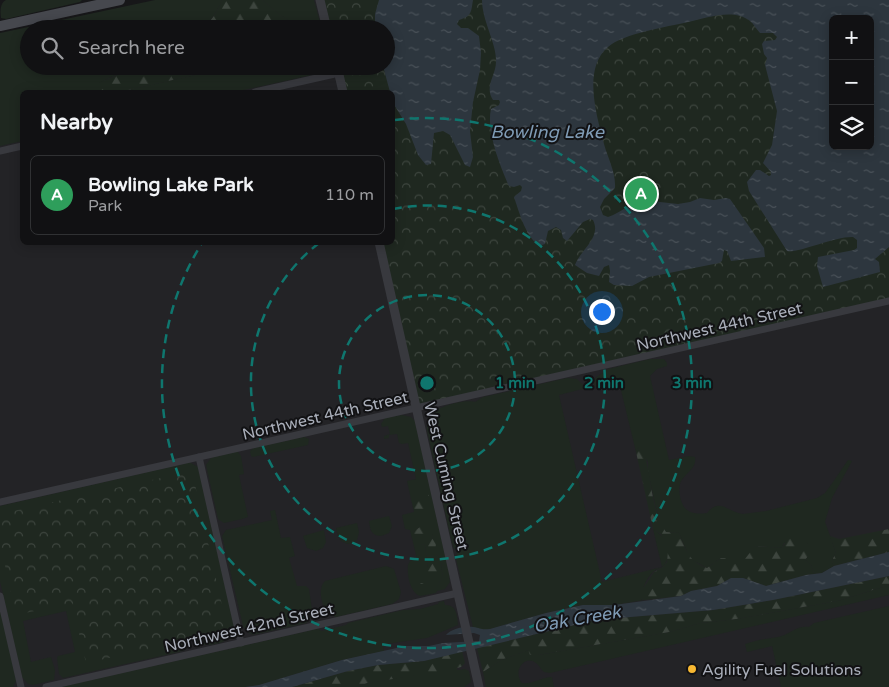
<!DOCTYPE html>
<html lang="en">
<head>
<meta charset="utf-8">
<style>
	body { margin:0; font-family:"Varela Round",sans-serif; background:#1a1a1c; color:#f1f3f6 }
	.controls { position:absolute; right:15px; top:15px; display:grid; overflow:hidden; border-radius:8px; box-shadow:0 2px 12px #0003 }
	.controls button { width:45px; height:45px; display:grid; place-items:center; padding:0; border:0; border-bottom:1px solid #303133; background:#111113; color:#f1f3f6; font:25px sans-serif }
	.you { position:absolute; left:601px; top:311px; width:18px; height:18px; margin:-12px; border:4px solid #fff; border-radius:50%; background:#1a73e8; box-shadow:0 0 0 8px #1a73e833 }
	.badge { display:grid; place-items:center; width:32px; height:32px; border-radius:50%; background:#f7b832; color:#fff; font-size:16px; font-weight:700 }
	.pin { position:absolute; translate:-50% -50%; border:2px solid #fff; box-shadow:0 1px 5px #0006 }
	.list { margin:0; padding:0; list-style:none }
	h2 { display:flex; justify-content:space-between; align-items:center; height:65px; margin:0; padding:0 20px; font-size:21px }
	h2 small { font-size:16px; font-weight:400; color:#9c9da0 }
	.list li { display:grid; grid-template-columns:32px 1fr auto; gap:15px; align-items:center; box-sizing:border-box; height:80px; margin:0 10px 10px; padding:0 10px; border:1px solid #303133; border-radius:8px }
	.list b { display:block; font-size:19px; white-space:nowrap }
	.list p { margin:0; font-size:16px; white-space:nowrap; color:#9c9da0 }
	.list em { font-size:16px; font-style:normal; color:#9c9da0 }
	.icon { flex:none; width:28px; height:28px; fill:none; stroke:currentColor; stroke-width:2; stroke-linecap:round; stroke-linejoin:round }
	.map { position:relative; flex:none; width:889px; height:687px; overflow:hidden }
	.search { position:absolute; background:#111113; box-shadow:0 2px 12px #0003; left:20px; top:20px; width:375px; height:55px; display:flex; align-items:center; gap:12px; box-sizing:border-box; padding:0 18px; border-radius:28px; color:#9c9da0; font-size:19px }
	.panel { position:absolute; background:#111113; box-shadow:0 2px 12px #0003; left:20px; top:90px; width:375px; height:155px; border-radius:8px }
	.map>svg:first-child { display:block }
	.built { fill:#232326; fill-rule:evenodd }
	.grass { fill:#1f2820; fill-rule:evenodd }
	.forest { fill:url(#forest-firs) }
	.park { fill:url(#park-crowns); fill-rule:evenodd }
	.water { fill:url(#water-ripples); fill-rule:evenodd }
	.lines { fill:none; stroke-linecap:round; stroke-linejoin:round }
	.minor { stroke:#38393e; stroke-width:7 }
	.tertiary { stroke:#38393e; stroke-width:9 }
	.secondary { stroke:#46484e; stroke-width:10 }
	.ring { fill:none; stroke:#0f766e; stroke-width:2.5; stroke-dasharray:9 6 }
	.poi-dot { fill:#f7b832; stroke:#121214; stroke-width:2 }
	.labels { text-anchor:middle; stroke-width:4; stroke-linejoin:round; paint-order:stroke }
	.street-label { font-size:16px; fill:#a9aeb9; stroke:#121214 }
	.poi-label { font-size:16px; fill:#a9aeb9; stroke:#121214; text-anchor:start }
	.water-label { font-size:18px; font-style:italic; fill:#7f9bb5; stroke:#121214 }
	.centre { fill:#0f766e; stroke:#121214; stroke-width:2.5 }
	.ring-label { font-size:15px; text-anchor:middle; font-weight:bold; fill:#0f766e; stroke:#121214; stroke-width:4; stroke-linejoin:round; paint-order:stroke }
</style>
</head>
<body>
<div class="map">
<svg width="889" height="687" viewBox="0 0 889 687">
	<defs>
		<pattern id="forest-firs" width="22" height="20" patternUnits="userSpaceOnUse" patternTransform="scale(1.25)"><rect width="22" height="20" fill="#1f2820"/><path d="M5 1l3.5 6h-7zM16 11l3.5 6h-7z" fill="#3d453e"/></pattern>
		<pattern id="park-crowns" width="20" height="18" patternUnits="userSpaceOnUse" patternTransform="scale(1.25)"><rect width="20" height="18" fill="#1f2820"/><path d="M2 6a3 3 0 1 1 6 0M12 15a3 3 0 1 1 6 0" fill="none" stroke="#3d453e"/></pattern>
		<pattern id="water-ripples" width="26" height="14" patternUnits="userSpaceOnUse" patternTransform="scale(1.25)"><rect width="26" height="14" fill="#2d363e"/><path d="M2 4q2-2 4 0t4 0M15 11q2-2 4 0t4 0" fill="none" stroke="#495158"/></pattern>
	</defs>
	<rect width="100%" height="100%" fill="#171719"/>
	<path class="built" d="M186 0H889V687H0V41L29 66H386V29H54ZM833 19H870V146H833ZM22 92H392V242H22Z"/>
	<g class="grass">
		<path d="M6 0H82L80 2 6 19 1 18C0 11 0 3 6 0Z"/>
		<path d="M155 0H222C217 12 211 22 200 29H29V66H138L109 78 85 91 86 92H22V141L0 146V33Z"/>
		<polygon points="262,0 314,0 322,29 302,29 280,15"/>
		<polygon points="235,66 330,66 326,71 321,73 235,92 119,92"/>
		<path d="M650 359H664L667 363V366L657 369 650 376 669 460 689 456 695 457C697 470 684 473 680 484 679 488 679 492 680 496 683 512 692 515 707 513 720 497 727 512 743 514L766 511 817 498 825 493 833 482 848 460 852 461 832 498 825 522 836 552 832 561 834 566 822 573 814 574 811 565 805 560 808 556V545L804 540 784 543 782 548 755 546 746 565H737L721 558 707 568 690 559 679 533 666 532 660 524 655 504 648 472V462L639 447 636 452 619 382 594 387 595 378 608 369Z"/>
		<path d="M567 378 577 379 586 388 559 395 602 582 662 567 653 529C664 535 673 550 666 562 664 568 658 568 654 571 646 578 642 590 641 599L644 600 614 605H583L546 613 490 629 480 630 473 627 456 559 457 553 456 549H454L451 539 428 435C427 430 426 424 428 419 432 407 465 399 475 402L483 397Z"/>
		<path d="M402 415 411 417 415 421 450 577H449L450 582 445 589 437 591 436 593 420 596C410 592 407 576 408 565L410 561 417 559 410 530 405 529 402 515 414 512 407 481 416 479 408 443 402 444 399 443 397 434 389 435V438L384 439V436L390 434 388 426 382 427 381 424 385 418ZM420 527 432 534 435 554 442 560 441 569 443 575 437 587 426 583 428 581V568L425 544 421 545 419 551 413 532Z"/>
		<polygon points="304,437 309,439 308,445 253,457 251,456 250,451 254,448"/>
		<polygon points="235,452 238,452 241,456 244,474 239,475 248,517 242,519 224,523 218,519 206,465 211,458"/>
		<path d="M187 463H191L198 467 235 629 233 636C225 643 207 648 198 643L195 637 186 630 189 645 185 650 179 652 63 678 59 674 57 658 58 656 75 652 66 611 23 621 31 662 51 657 55 670 54 680 33 685 28 684 22 677 0 581V506Z"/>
		<polygon points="275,510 281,538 290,537 295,556 289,558 297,586 306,586 309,589 313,616 306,623 253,635 247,632 243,626 222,536 226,530 272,520 270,511"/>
		<path d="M389 516 392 526 389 533 381 536C371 536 370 529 369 521Z"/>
		<path d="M357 523 359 532 357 540 350 544C339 543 338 537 336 528Z"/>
		<polygon points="324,530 326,542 323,548 316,551 307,548 303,536"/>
		<path d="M386 566 394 569 401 592 399 599 392 604 336 617 327 613C322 605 317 589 325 581Z"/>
		<path d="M889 585V595L550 673 544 672C541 670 539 665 536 663 525 654 512 671 522 683 532 685 541 677 552 677L554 687H486L483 672 501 660 528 650 538 655 669 632 700 623 736 619 837 601Z"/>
		<polygon points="0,601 17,679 13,687 0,687"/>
		<path d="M444 601 445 605C457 605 457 615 458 625L427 638 386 644 383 645 384 651 342 660 259 685 245 687H60L317 629 322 631 346 625 348 623 403 610 420 609 438 604 439 602Z"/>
		<path d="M889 606V687H781L772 646 747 652 745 644C756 640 766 639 778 637 789 635 797 625 809 627L814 623Z"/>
		<polygon points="456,668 458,670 465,669 469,671 471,682 464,687 358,687 367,683"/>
	</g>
	<g class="forest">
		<path d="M222 0H262L280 15 302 29H200C212 22 217 12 222 0Z"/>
		<polygon points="138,66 235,66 119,92 86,92 85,91 92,86"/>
		<path d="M639 447 643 448C651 473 651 512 666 532L679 533C686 550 688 561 707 568L721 558H731L737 565H745V559L755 546 782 548 789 537 805 540 808 545V556L805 560 811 565 814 574 806 575 766 586 743 578H731L717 586 691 591 681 596 644 600 636 596V591L642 590 654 572 663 567 667 562 668 551 661 534 653 529 636 452Z"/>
		<path d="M424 485 429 491V496L423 497V502L427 503 428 505 427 514 423 516H418C413 509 409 496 411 488H420Z"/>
		<polygon points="427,525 435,526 436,532 432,534 433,539 436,543 435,554 442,560 441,569 443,575 437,587 422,591 419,585 421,583 426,583 428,581 428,568 425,544 421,545 422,549 419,551 414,546 413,532 420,527"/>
		<polygon points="889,529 889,552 834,566 832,561 836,552 830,536 839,539"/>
		<polygon points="889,576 889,585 837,601 736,619 700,623 669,632 538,655 530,655 528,650 501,660 483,672 477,648 595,620 713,610 773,600"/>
		<polygon points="462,651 465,663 461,667 450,670 367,683 358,687 292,687 348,671 378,665 424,661"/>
	</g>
	<g class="park">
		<path d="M320 0H889V301L417 408 379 243 392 242V92H343L337 66H386V29H327ZM833 19H870V146H833Z"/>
		<polygon points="192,471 228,632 86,663 72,603 16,615 0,543 0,514"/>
	</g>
	<g class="water">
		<path d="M379 0H473C471 12 472 16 459 20L457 24 461 28H468L479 36 481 53 480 70 473 102 470 131 473 157 470 167 465 165 450 135 443 131 434 133 431 164 426 165 418 155 406 124 393 103 392 92H390L383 66H386V29H375V14Z"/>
		<path d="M482 0H889V247L875 259 879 262 880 272 823 287 817 266 818 257 854 250 857 248V240L853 237C836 236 796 254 787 251L749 191 747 182 756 170H760L769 176 771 175V172L763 163 772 145 777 111 765 65 767 58 764 54 762 44 764 41 775 40 777 37 773 33H760C756 29 754 24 750 21 733 8 707 18 688 22 667 27 624 33 608 47 582 69 597 116 604 144 608 159 616 172 615 188L604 199 600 207 603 215 608 217C621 213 629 203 642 200L678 204 690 202 700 198 714 200 726 198 730 199 764 248 765 257 731 261 727 251 724 250 722 261 719 263 649 277 632 286 614 285 609 282 610 271 609 265 604 267 599 276 587 273 575 265C580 250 602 238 593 220L590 219 583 222 567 241 563 238 561 230 556 227 548 231 545 244 539 246C526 236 520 215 515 200L514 197 521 191 522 187 520 185 514 187 509 186C500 166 486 130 491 109L499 105 500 102 499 100H493C484 87 496 75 496 62 497 44 482 21 482 0ZM833 19H870V146H833Z"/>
		<path d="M889 552V576L773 600 713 610 595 620 424 661 378 665 348 671 292 687H245L259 685 342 660 406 646H429L443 643 479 641 480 635 474 633 446 635C451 629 465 625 473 627 481 628 480 630 490 629L546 613 583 605H614L681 596 691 591 717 586 731 578H743L766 586 806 575 822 573 834 566Z"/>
	</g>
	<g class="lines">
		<g class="minor">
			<polyline points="255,92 339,73"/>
			<polyline points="0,151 22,146"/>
			<polyline points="199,457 241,643"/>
			<polyline points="0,502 889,301"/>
			<polyline points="0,596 21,687"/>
			<polyline points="46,687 458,593"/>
		</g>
		<g class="tertiary">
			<polyline points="320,0 327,29"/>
			<polyline points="337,66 343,92"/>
			<polyline points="379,242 479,687"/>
		</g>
		<polyline class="secondary" points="0,26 120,0"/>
	</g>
	<g class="ring">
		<circle cx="427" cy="383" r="88"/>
		<path d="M393 209A177 177 0 1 1 319 243"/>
		<path d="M395 120A265 265 0 1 1 202 243"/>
	</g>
	<circle class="poi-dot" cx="692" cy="669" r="5"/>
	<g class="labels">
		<g class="street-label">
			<text transform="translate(719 326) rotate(-13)" y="6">Northwest 44th Street</text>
			<text transform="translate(325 415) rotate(-13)" y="6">Northwest 44th Street</text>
			<text transform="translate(447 476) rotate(77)" y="6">West Cuming Street</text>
			<text transform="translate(249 627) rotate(-13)" y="6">Northwest 42nd Street</text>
		</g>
		<g class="poi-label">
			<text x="702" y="675">Agility Fuel Solutions</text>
		</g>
		<g class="water-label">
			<text x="547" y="138">Bowling Lake</text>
			<text transform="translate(577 619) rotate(-10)" y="6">Oak Creek</text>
		</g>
	</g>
	<circle cx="427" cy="383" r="8" class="centre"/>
	<g class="ring-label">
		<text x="515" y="388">1 min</text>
		<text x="604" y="388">2 min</text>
		<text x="692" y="388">3 min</text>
	</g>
</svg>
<div class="controls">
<button>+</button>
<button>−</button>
<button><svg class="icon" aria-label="layers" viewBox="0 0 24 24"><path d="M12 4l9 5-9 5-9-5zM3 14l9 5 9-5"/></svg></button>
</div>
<div class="you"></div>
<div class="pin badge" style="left:641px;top:194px;background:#2e9e5b">A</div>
<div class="search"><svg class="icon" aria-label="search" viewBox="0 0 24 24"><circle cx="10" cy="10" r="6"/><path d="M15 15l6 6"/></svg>Search here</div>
<section class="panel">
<h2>Nearby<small></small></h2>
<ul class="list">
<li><span class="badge" style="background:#2e9e5b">A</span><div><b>Bowling Lake Park</b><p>Park</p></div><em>110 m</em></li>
</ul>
</section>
</div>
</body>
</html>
